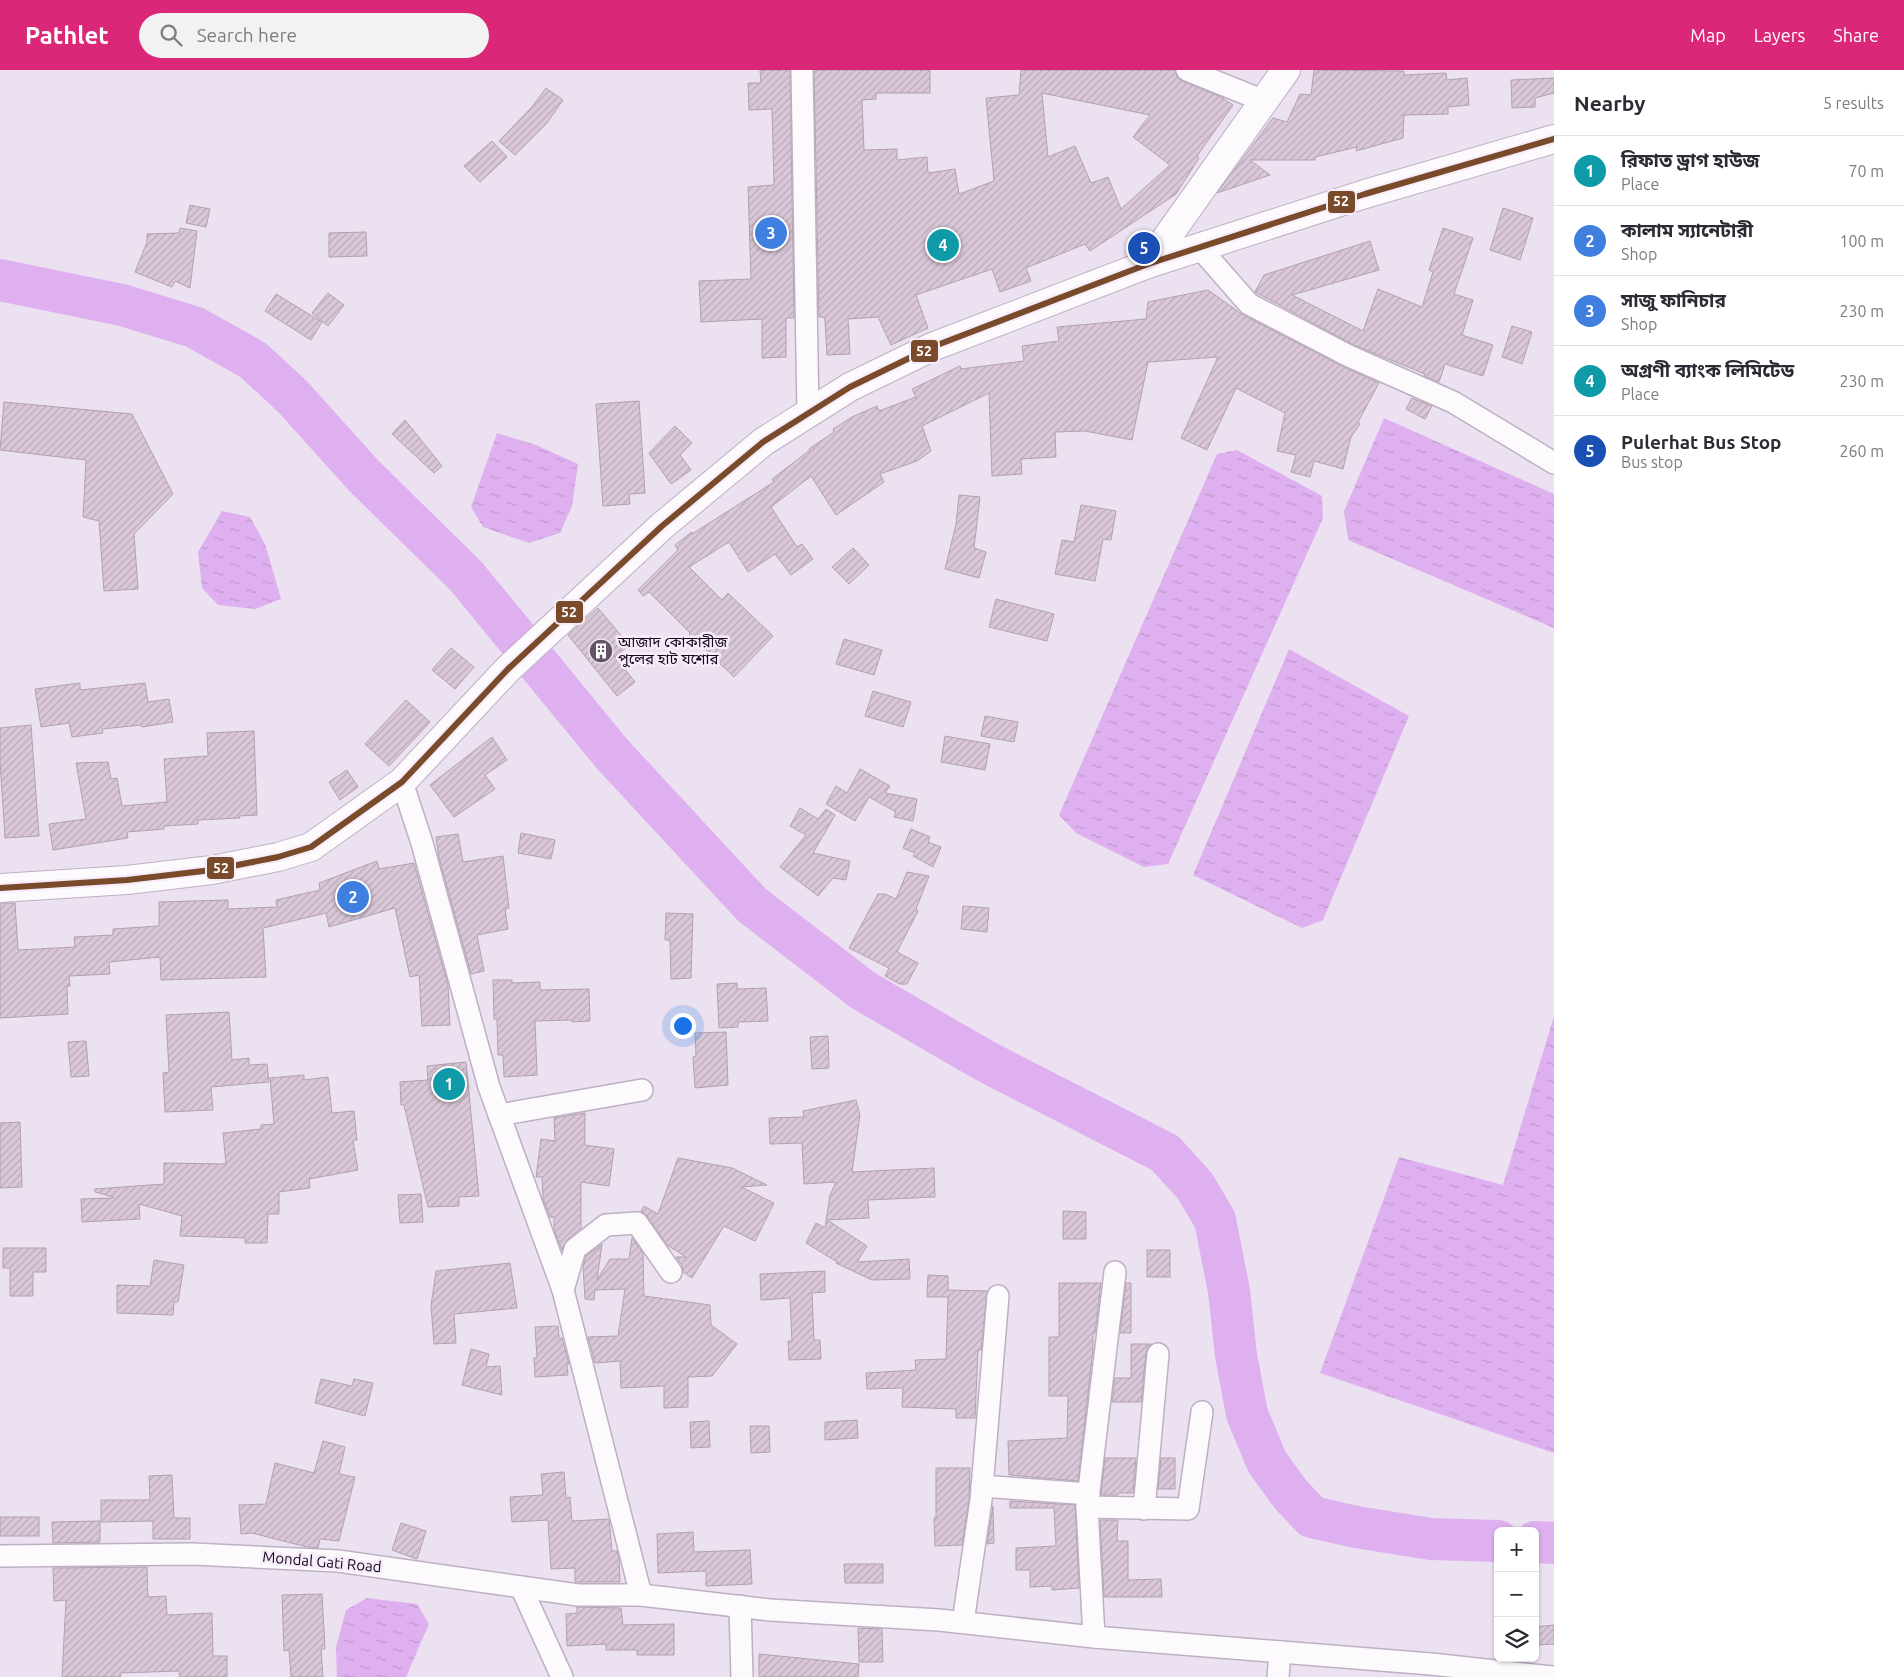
<!DOCTYPE html>
<html lang="en">
<head>
<meta charset="utf-8">
<style>
	body { margin:0; font-family:Ubuntu,"Noto Sans Bengali",sans-serif; background:#f2f2f3; color:#2b2b33 }
	.controls { position:absolute; right:15px; bottom:15px; display:grid; overflow:hidden; border-radius:8px; box-shadow:0 1px 4px #0004 }
	.controls button { width:45px; height:45px; display:grid; place-items:center; padding:0; border:0; border-bottom:1px solid #e1e1e2; background:#fff; color:#2b2b33; font:25px sans-serif }
	.you { position:absolute; left:682px; top:955px; width:18px; height:18px; margin:-12px; border:4px solid #fff; border-radius:50%; background:#1a73e8; box-shadow:0 0 0 8px #1a73e833 }
	.badge { display:grid; place-items:center; width:32px; height:32px; border-radius:50%; background:#db2777; color:#fff; font-size:16px; font-weight:700 }
	.pin { position:absolute; translate:-50% -50%; border:2px solid #fff; box-shadow:0 1px 5px #0006 }
	.list { margin:0; padding:0; list-style:none }
	h2 { display:flex; justify-content:space-between; align-items:center; height:65px; margin:0; padding:0 20px; font-size:21px }
	h2 small { font-size:16px; font-weight:400; color:#7c7c81 }
	.list li { display:grid; grid-template-columns:32px 1fr auto; gap:15px; align-items:center; box-sizing:border-box; height:70px; padding:0 20px; border-top:1px solid #e1e1e2 }
	.list b { display:block; font-size:19px; white-space:nowrap }
	.list p { margin:0; font-size:16px; white-space:nowrap; color:#7c7c81 }
	.list em { font-size:16px; font-style:normal; color:#7c7c81 }
	.icon { flex:none; width:28px; height:28px; fill:none; stroke:currentColor; stroke-width:2; stroke-linecap:round; stroke-linejoin:round }
	.map { position:relative; flex:none; width:1554px; height:1607px; overflow:hidden }
	header { display:flex; align-items:center; gap:30px; box-sizing:border-box; height:70px; padding:0 25px; background:#db2777; color:#fff }
	header strong { font-size:24px }
	nav { display:flex; gap:28px; margin-inline-start:auto; font-size:18px }
	.search { width:350px; height:45px; background:#f2f2f3; display:flex; align-items:center; gap:12px; box-sizing:border-box; padding:0 18px; border-radius:28px; color:#7c7c81; font-size:19px }
	main { display:flex }
	aside { flex:1; background:#fff }
	.map>svg:first-child { display:block }
	.water { fill:url(#water-ripples) }
	.lines { fill:none; stroke-linecap:round; stroke-linejoin:round }
	.river { stroke:#dfb0ef; stroke-width:42 }
	.building { fill:url(#building-hatch); stroke:#b2a1b1; fill-rule:evenodd }
	.street-casing { stroke:#beb0c3; stroke-width:24 }
	.secondary-casing { stroke:#beb0c3; stroke-width:30 }
	.highway-casing { stroke:#beb0c3; stroke-width:30 }
	.street { stroke:#fcfafd; stroke-width:21 }
	.secondary { stroke:#fcfafd; stroke-width:28 }
	.highway { stroke:#fcfafd; stroke-width:28 }
	.bus-1-casing { stroke:#f6ecfa; stroke-width:10 }
	.bus-1 { stroke:#7a4b2a; stroke-width:6 }
	.labels { text-anchor:middle; stroke-width:5; stroke-linejoin:round; paint-order:stroke }
	.poi-label { font-size:15px; fill:#17061d; stroke:#f6ecfa; text-anchor:start }
	.street-label { font-size:15px; fill:#17061d; stroke:#f6ecfa }
	.line-badge { stroke:#f6ecfa; stroke-width:2 }
	.badge-label { font-size:14px; text-anchor:middle; font-weight:bold; fill:#fff }
</style>
</head>
<body>
<header>
<strong>Pathlet</strong>
<div class="search"><svg class="icon" aria-label="search" viewBox="0 0 24 24"><circle cx="10" cy="10" r="6"/><path d="M15 15l6 6"/></svg>Search here</div>
<nav><a>Map</a><a>Layers</a><a>Share</a></nav>
</header>
<main>
<div class="map">
<svg width="1554" height="1607" viewBox="0 0 1554 1607">
	<defs>
		<pattern id="water-ripples" width="26" height="14" patternUnits="userSpaceOnUse" patternTransform="scale(1.25)"><rect width="26" height="14" fill="#dfb0ef"/><path d="M2 4q2-2 4 0t4 0M15 11q2-2 4 0t4 0" fill="none" stroke="#bf96cc"/></pattern>
		<pattern id="building-hatch" width="6" height="6" patternUnits="userSpaceOnUse" patternTransform="scale(1.25)"><rect width="6" height="6" fill="#dac8d8"/><path d="M-1 1l2-2M0 6l6-6M5 7l2-2" fill="none" stroke="#baaab9"/></pattern>
	</defs>
	<rect width="100%" height="100%" fill="#ece1f0"/>
	<g class="water">
		<polygon points="1384,348 1554,424 1554,558 1348,470 1344,441"/>
		<polygon points="497,363 536,375 578,394 572,436 560,463 529,473 483,457 471,437"/>
		<polygon points="1237,380 1322,426 1323,448 1168,794 1144,797 1076,763 1059,745 1217,384"/>
		<polygon points="222,441 250,447 265,474 281,529 255,539 218,535 202,518 198,482"/>
		<polygon points="1289,579 1409,646 1323,850 1302,858 1193,805"/>
		<polygon points="1554,946 1554,1383 1320,1303 1399,1087 1503,1115"/>
		<polygon points="367,1528 417,1534 429,1554 406,1607 337,1607 336,1577 346,1540"/>
	</g>
	<g class="lines">
		<g class="river">
			<polyline points="0,210 122,235 194,257 253,290 293,327 364,406 466,506 613,685 752,835 864,921 987,992 1165,1083 1195,1116 1215,1150 1229,1221 1236,1285 1247,1344 1267,1392 1291,1425 1312,1447 1356,1457 1431,1469 1498,1471"/>
			<polyline points="1535,1472 1554,1473"/>
		</g>
	</g>
	<g class="building">
		<polygon points="760,0 790,0 794,248 786,248 786,287 762,288 762,249 701,252 699,211 751,209 748,117 774,115 772,39 749,40 748,13 761,13"/>
		<path d="M814 0H930V23H876V29L862 30 864 80 897 79V90L927 87 928 103 955 99 959 124 994 111 986 28 1019 25 1021 0H1175L1177 7 1182 11 1221 27 1233 35 1197 86 1199 88 1176 124 1090 181 1085 174 1026 198 1031 211 1000 222 992 199 916 225 928 258 891 275 878 247 848 249 850 284 827 285 825 251 824 247H819ZM1042 23 1150 45 1133 67 1170 95 1121 139 1108 107 1091 113 1075 76 1048 87Z"/>
		<polygon points="1314,0 1404,1 1404,5 1446,3 1447,10 1467,8 1469,35 1448,37 1448,44 1404,45 1403,68 1356,81 1357,77 1315,87 1315,90 1250,90 1270,105 1217,123 1273,48 1287,52 1300,24 1311,25"/>
		<polygon points="1554,8 1554,23 1535,28 1535,37 1512,38 1511,10"/>
		<polygon points="546,18 563,30 547,53 515,85 499,71 532,37"/>
		<polygon points="492,71 507,87 480,112 464,96"/>
		<polygon points="190,135 210,139 206,157 186,153"/>
		<polygon points="1503,138 1533,148 1520,190 1490,180"/>
		<polygon points="180,158 197,161 190,218 175,211 172,217 135,202 147,172 147,164 179,163"/>
		<polygon points="1443,158 1473,168 1454,224 1473,230 1462,265 1493,275 1483,306 1445,294 1439,312 1424,306 1425,304 1354,275 1255,222 1264,205 1370,171 1379,200 1292,225 1363,261 1378,219 1422,237 1433,202 1429,200"/>
		<polygon points="366,162 367,186 329,187 329,163"/>
		<polygon points="1208,220 1243,245 1344,297 1379,313 1358,352 1360,354 1351,367 1343,399 1314,391 1310,407 1291,402 1296,385 1277,381 1285,343 1236,318 1207,380 1181,368 1218,287 1148,292 1132,370 1085,361 1055,362 1056,387 1021,389 1022,404 992,406 989,323 922,356 931,381 917,391 880,404 884,412 836,445 811,406 771,437 797,477 802,474 813,489 791,505 775,484 748,502 729,472 689,497 722,530 728,523 773,566 734,607 689,564 690,563 649,522 643,526 638,520 678,480 675,475 692,462 692,464 774,412 772,409 810,380 809,379 834,362 833,359 852,347 877,336 879,341 916,327 912,319 960,296 961,299 1024,291 1022,276 1059,271 1057,257 1146,249 1148,232"/>
		<polygon points="328,223 344,235 328,256 312,243"/>
		<polygon points="276,224 322,252 311,270 265,241"/>
		<polygon points="1512,256 1532,262 1522,294 1502,287"/>
		<polygon points="1412,328 1432,336 1425,349 1406,339"/>
		<polygon points="639,331 645,423 629,424 630,434 603,436 596,334"/>
		<polygon points="4,332 132,344 173,424 134,464 138,519 104,521 99,451 83,447 86,390 0,380"/>
		<polygon points="405,350 442,396 434,403 392,364"/>
		<polygon points="675,356 692,373 680,385 691,400 671,414 649,383"/>
		<polygon points="959,425 980,427 974,478 986,482 979,508 945,499 956,454"/>
		<polygon points="1081,435 1116,441 1111,470 1103,469 1095,511 1055,504 1062,470 1074,472"/>
		<polygon points="853,478 869,495 849,514 832,497"/>
		<polygon points="996,529 1054,544 1047,571 989,557"/>
		<polygon points="598,538 629,575 615,587 635,612 617,626 568,565"/>
		<polygon points="844,569 882,580 874,605 836,594"/>
		<polygon points="451,578 474,597 455,619 432,600"/>
		<polygon points="80,613 80,620 145,613 148,632 169,629 173,652 142,657 141,655 102,659 103,663 72,667 69,653 41,657 35,619"/>
		<polygon points="873,621 911,632 903,657 865,646"/>
		<polygon points="406,630 430,652 389,696 365,674"/>
		<polygon points="985,646 1018,652 1014,672 981,666"/>
		<polygon points="31,655 39,766 5,768 0,691 0,658"/>
		<polygon points="254,661 257,745 239,746 240,748 198,750 198,754 164,756 164,759 127,762 128,768 53,780 49,754 86,749 76,693 108,692 111,709 117,708 122,736 167,732 164,689 208,686 207,663"/>
		<polygon points="945,666 990,674 985,700 941,692"/>
		<polygon points="492,667 507,690 485,705 495,719 454,747 430,715"/>
		<polygon points="860,699 890,716 885,723 917,729 913,751 894,747 896,742 869,727 855,751 826,734 836,716 847,723"/>
		<polygon points="347,700 358,717 340,730 329,712"/>
		<polygon points="800,738 818,749 826,739 835,745 813,783 850,791 846,810 833,808 818,826 780,797 806,765 790,756"/>
		<polygon points="911,759 930,767 928,772 941,777 933,797 913,786 915,783 903,778"/>
		<polygon points="521,763 555,770 551,789 518,783"/>
		<polygon points="458,764 463,792 503,786 509,838 505,839 508,859 477,865 484,901 471,904 439,788 436,767"/>
		<polygon points="377,791 379,799 414,793 448,915 450,955 422,956 419,905 410,907 395,838 329,857 326,843 263,858 266,907 161,910 160,887 109,892 110,904 69,906 70,916 67,916 68,944 0,948 0,833 15,833 18,880 75,877 74,867 113,865 113,859 159,856 159,832 228,830 228,839 277,837 276,830 320,820 319,813"/>
		<polygon points="907,802 929,806 916,839 918,841 897,882 918,893 907,914 900,914 885,906 889,898 849,878 878,824 885,824 896,829"/>
		<polygon points="963,836 989,838 987,862 961,859"/>
		<polygon points="666,843 693,844 691,908 671,909 670,870 665,870"/>
		<polygon points="493,910 512,910 512,913 540,912 540,920 589,919 590,951 572,952 572,950 535,951 537,1005 504,1007 503,985 498,985 497,949 494,949"/>
		<polygon points="737,913 737,919 766,918 768,951 738,952 738,957 719,958 717,914"/>
		<polygon points="229,942 232,990 249,988 249,995 267,994 269,1012 211,1017 213,1040 165,1042 163,1003 169,1002 166,945"/>
		<polygon points="726,962 728,1015 695,1018 693,987 696,986 695,963"/>
		<polygon points="828,966 829,998 812,999 810,967"/>
		<polygon points="86,971 89,1006 71,1007 68,972"/>
		<polygon points="466,992 479,1126 459,1127 459,1136 428,1137 404,1035 401,1035 400,1012 428,1010 427,996"/>
		<polygon points="304,1005 304,1010 328,1007 332,1043 354,1041 357,1070 353,1070 358,1100 309,1109 310,1118 279,1122 279,1144 268,1144 267,1173 245,1173 245,1168 180,1166 182,1146 139,1134 140,1149 82,1152 81,1129 113,1128 113,1127 95,1122 95,1119 164,1114 164,1093 226,1094 223,1063 261,1059 261,1055 274,1054 270,1008"/>
		<polygon points="856,1030 860,1045 852,1102 934,1098 935,1127 868,1130 869,1148 827,1150 867,1176 857,1192 909,1189 910,1209 872,1210 836,1193 839,1193 806,1173 816,1153 825,1158 830,1125 836,1112 804,1114 802,1073 770,1074 769,1048 804,1047 803,1041"/>
		<polygon points="585,1043 585,1075 614,1079 609,1116 581,1112 581,1158 567,1170 562,1180 554,1160 554,1147 550,1147 543,1129 542,1107 536,1107 541,1069 555,1071 554,1048"/>
		<polygon points="20,1052 22,1117 0,1118 0,1053"/>
		<polygon points="678,1088 732,1098 767,1115 741,1117 774,1133 755,1171 724,1156 692,1208 683,1202 682,1195 676,1187 686,1187 667,1175 647,1146 641,1141 644,1136 658,1144"/>
		<polygon points="421,1124 423,1152 400,1153 398,1125"/>
		<polygon points="1063,1141 1086,1142 1086,1169 1063,1169"/>
		<polygon points="632,1168 643,1183 644,1226 710,1235 711,1255 737,1274 712,1306 688,1307 688,1337 664,1338 664,1316 621,1318 620,1291 595,1293 588,1267 618,1266 625,1219 595,1220 594,1230 585,1229 583,1196 586,1186 602,1174 597,1210 610,1189 629,1189"/>
		<polygon points="3,1178 46,1178 46,1202 33,1202 33,1226 10,1226 10,1198 3,1198"/>
		<rect x="1147" y="1180" width="23" height="27"/>
		<polygon points="154,1190 184,1195 178,1232 174,1232 173,1245 117,1243 117,1215 150,1216"/>
		<polygon points="510,1193 517,1238 454,1244 456,1273 434,1274 431,1236 436,1201"/>
		<polygon points="825,1201 825,1222 812,1223 814,1270 820,1270 821,1289 789,1290 788,1271 792,1271 790,1228 761,1230 760,1204"/>
		<polygon points="928,1205 948,1206 948,1220 987,1221 981,1280 978,1280 975,1348 956,1348 956,1339 902,1337 903,1318 867,1319 866,1303 916,1300 915,1290 946,1289 948,1227 927,1227"/>
		<polygon points="1059,1213 1101,1213 1095,1263 1093,1263 1093,1279 1078,1411 1009,1405 1008,1371 1067,1368 1068,1326 1049,1326 1049,1267 1059,1267"/>
		<polygon points="1126,1213 1131,1213 1131,1263 1120,1263"/>
		<polygon points="558,1256 559,1268 562,1268 569,1294 567,1294 568,1305 535,1307 534,1288 537,1288 535,1257"/>
		<polygon points="1131,1274 1151,1274 1148,1277 1146,1283 1141,1332 1112,1332 1115,1308 1131,1308"/>
		<polygon points="471,1279 489,1284 486,1297 500,1296 502,1325 462,1315"/>
		<polygon points="321,1309 352,1316 354,1309 373,1313 365,1346 315,1333"/>
		<polygon points="857,1350 858,1368 825,1370 825,1352"/>
		<polygon points="709,1351 710,1377 691,1378 690,1352"/>
		<polygon points="750,1356 769,1356 770,1382 751,1383"/>
		<polygon points="323,1371 345,1377 339,1404 355,1407 339,1471 320,1469 318,1478 307,1477 252,1463 241,1464 239,1435 266,1434 275,1393 314,1403"/>
		<polygon points="1105,1388 1136,1388 1133,1423 1118,1423 1118,1425 1101,1425"/>
		<polygon points="1161,1388 1175,1388 1175,1419 1158,1419"/>
		<polygon points="936,1398 970,1398 969,1429 962,1475 935,1476 934,1448 936,1448"/>
		<polygon points="564,1402 566,1428 570,1427 572,1451 609,1449 612,1481 617,1481 619,1489 620,1512 575,1512 575,1498 551,1499 548,1450 512,1452 510,1427 543,1425 541,1404"/>
		<polygon points="172,1405 174,1448 190,1448 190,1469 153,1469 153,1451 101,1452 101,1430 150,1430 149,1406"/>
		<polygon points="1010,1431 1075,1435 1079,1518 1052,1520 1052,1516 1030,1517 1030,1500 1016,1500 1016,1478 1056,1476 1054,1438 1010,1438"/>
		<polygon points="993,1436 994,1473 987,1474"/>
		<rect x="0" y="1447" width="39" height="19"/>
		<polygon points="1100,1450 1118,1450 1117,1471 1128,1471 1128,1510 1161,1509 1162,1527 1104,1527"/>
		<polygon points="100,1451 100,1472 53,1473 52,1452"/>
		<polygon points="401,1453 426,1461 417,1489 392,1480"/>
		<polygon points="693,1462 694,1482 750,1480 752,1514 706,1516 706,1501 658,1503 657,1464"/>
		<polygon points="844,1494 883,1494 883,1513 845,1513"/>
		<polygon points="147,1497 148,1527 166,1526 167,1545 212,1543 213,1586 227,1586 227,1607 180,1607 179,1601 120,1603 121,1607 62,1607 66,1530 54,1531 53,1498"/>
		<polygon points="322,1524 325,1579 321,1579 323,1607 291,1607 289,1580 284,1581 282,1525"/>
		<polygon points="577,1537 621,1538 623,1555 674,1554 674,1585 637,1585 637,1580 606,1580 606,1574 567,1576 566,1544 577,1543"/>
		<polygon points="1554,1555 1554,1574 1535,1575 1535,1557"/>
		<polygon points="858,1558 882,1559 883,1592 859,1592"/>
		<polygon points="759,1584 859,1594 858,1607 759,1607"/>
	</g>
	<g class="lines">
		<g class="street-casing">
			<g id="street">
				<polyline points="802,0 808,343"/>
				<polyline points="1187,0 1264,31"/>
				<polyline points="1199,177 1249,234 1349,286 1453,332 1554,393"/>
				<polyline points="402,712 422,773 489,1017 563,1220 641,1525"/>
				<polyline points="499,1045 642,1020"/>
				<polyline points="563,1220 575,1179 606,1155 637,1153 671,1202"/>
				<polyline points="982,1416 1089,1424"/>
				<polyline points="1087,1437 1188,1439 1202,1342"/>
				<polyline points="1144,1439 1158,1284"/>
				<polyline points="0,1486 192,1484 338,1491 578,1525 641,1525 770,1540 939,1550 1094,1567 1431,1594 1552,1607"/>
				<polyline points="521,1517 562,1607"/>
				<polyline points="740,1536 742,1607"/>
				<polyline points="963,1552 981,1430 998,1226"/>
				<polyline points="1094,1567 1087,1437 1115,1202"/>
				<polyline points="1278,1607 1280,1582"/>
			</g>
		</g>
		<g class="secondary-casing">
			<polyline id="secondary" points="1148,194 1286,0"/>
		</g>
		<g class="highway-casing">
			<polyline id="highway" points="0,818 127,810 212,800 278,787 311,777 402,712 508,599 662,456 763,372 850,317 932,277 1148,194 1365,124 1554,69"/>
		</g>
		<use href="#street" class="street"/>
		<use href="#secondary" class="secondary"/>
		<use href="#highway" class="highway"/>
		<g class="bus-1-casing">
			<polyline id="bus-1" points="0,818 127,810 212,800 278,787 311,777 402,712 508,599 662,456 763,372 850,317 932,277 1148,194 1365,124 1554,69"/>
		</g>
		<use href="#bus-1" class="bus-1"/>
	</g>
	<defs>
		<g id="building-disc" transform="scale(1.25)"><circle r="9.5" fill="#625367" stroke="#f6ecfa"/><path d="M-4-6H4V6H1V3H-1V6H-4ZM-2.5-4.3h1.7v1.8h-1.7ZM.8-4.3h1.7v1.8H.8ZM-2.5-1h1.7V.8h-1.7ZM.8-1h1.7V.8H.8Z" fill="#fff"/></g>
	</defs>
	<g fill-rule="evenodd">
		<use href="#building-disc" x="601" y="581"/>
	</g>
	<g class="labels">
		<g class="poi-label">
			<text x="618" y="577">আজাদ কোকারীজ<tspan x="618" dy="17">পুলের হাট যশোর</tspan></text>
		</g>
		<g class="street-label">
			<text transform="translate(322 1492) rotate(5)" y="5">Mondal Gati Road</text>
		</g>
	</g>
	<g class="line-badge">
		<rect x="1327" y="120" width="29" height="24" rx="5" fill="#7a4b2a"/>
		<rect x="910" y="269" width="29" height="24" rx="5" fill="#7a4b2a"/>
		<rect x="555" y="530" width="29" height="24" rx="5" fill="#7a4b2a"/>
		<rect x="206" y="786" width="29" height="24" rx="5" fill="#7a4b2a"/>
	</g>
	<g class="badge-label">
		<text x="1341" y="136">52</text>
		<text x="924" y="286">52</text>
		<text x="569" y="547">52</text>
		<text x="221" y="803">52</text>
	</g>
</svg>
<div class="controls">
<button>+</button>
<button>−</button>
<button><svg class="icon" aria-label="layers" viewBox="0 0 24 24"><path d="M12 4l9 5-9 5-9-5zM3 14l9 5 9-5"/></svg></button>
</div>
<div class="you"></div>
<div class="pin badge" style="left:449px;top:1014px;background:#0f9aa8">1</div>
<div class="pin badge" style="left:353px;top:827px;background:#3f7fe0">2</div>
<div class="pin badge" style="left:771px;top:163px;background:#3f7fe0">3</div>
<div class="pin badge" style="left:943px;top:175px;background:#0f9aa8">4</div>
<div class="pin badge" style="left:1144px;top:178px;background:#1a4fb4">5</div>
</div>
<aside>
<h2>Nearby<small>5 results</small></h2>
<ul class="list">
<li><span class="badge" style="background:#0f9aa8">1</span><div><b>রিফাত ড্রাগ হাউজ</b><p>Place</p></div><em>70 m</em></li>
<li><span class="badge" style="background:#3f7fe0">2</span><div><b>কালাম স্যানেটারী</b><p>Shop</p></div><em>100 m</em></li>
<li><span class="badge" style="background:#3f7fe0">3</span><div><b>সাজু ফানিচার</b><p>Shop</p></div><em>230 m</em></li>
<li><span class="badge" style="background:#0f9aa8">4</span><div><b>অগ্রণী ব্যাংক লিমিটেড</b><p>Place</p></div><em>230 m</em></li>
<li><span class="badge" style="background:#1a4fb4">5</span><div><b>Pulerhat Bus Stop</b><p>Bus stop</p></div><em>260 m</em></li>
</ul>
</aside>
</main>
</body>
</html>
